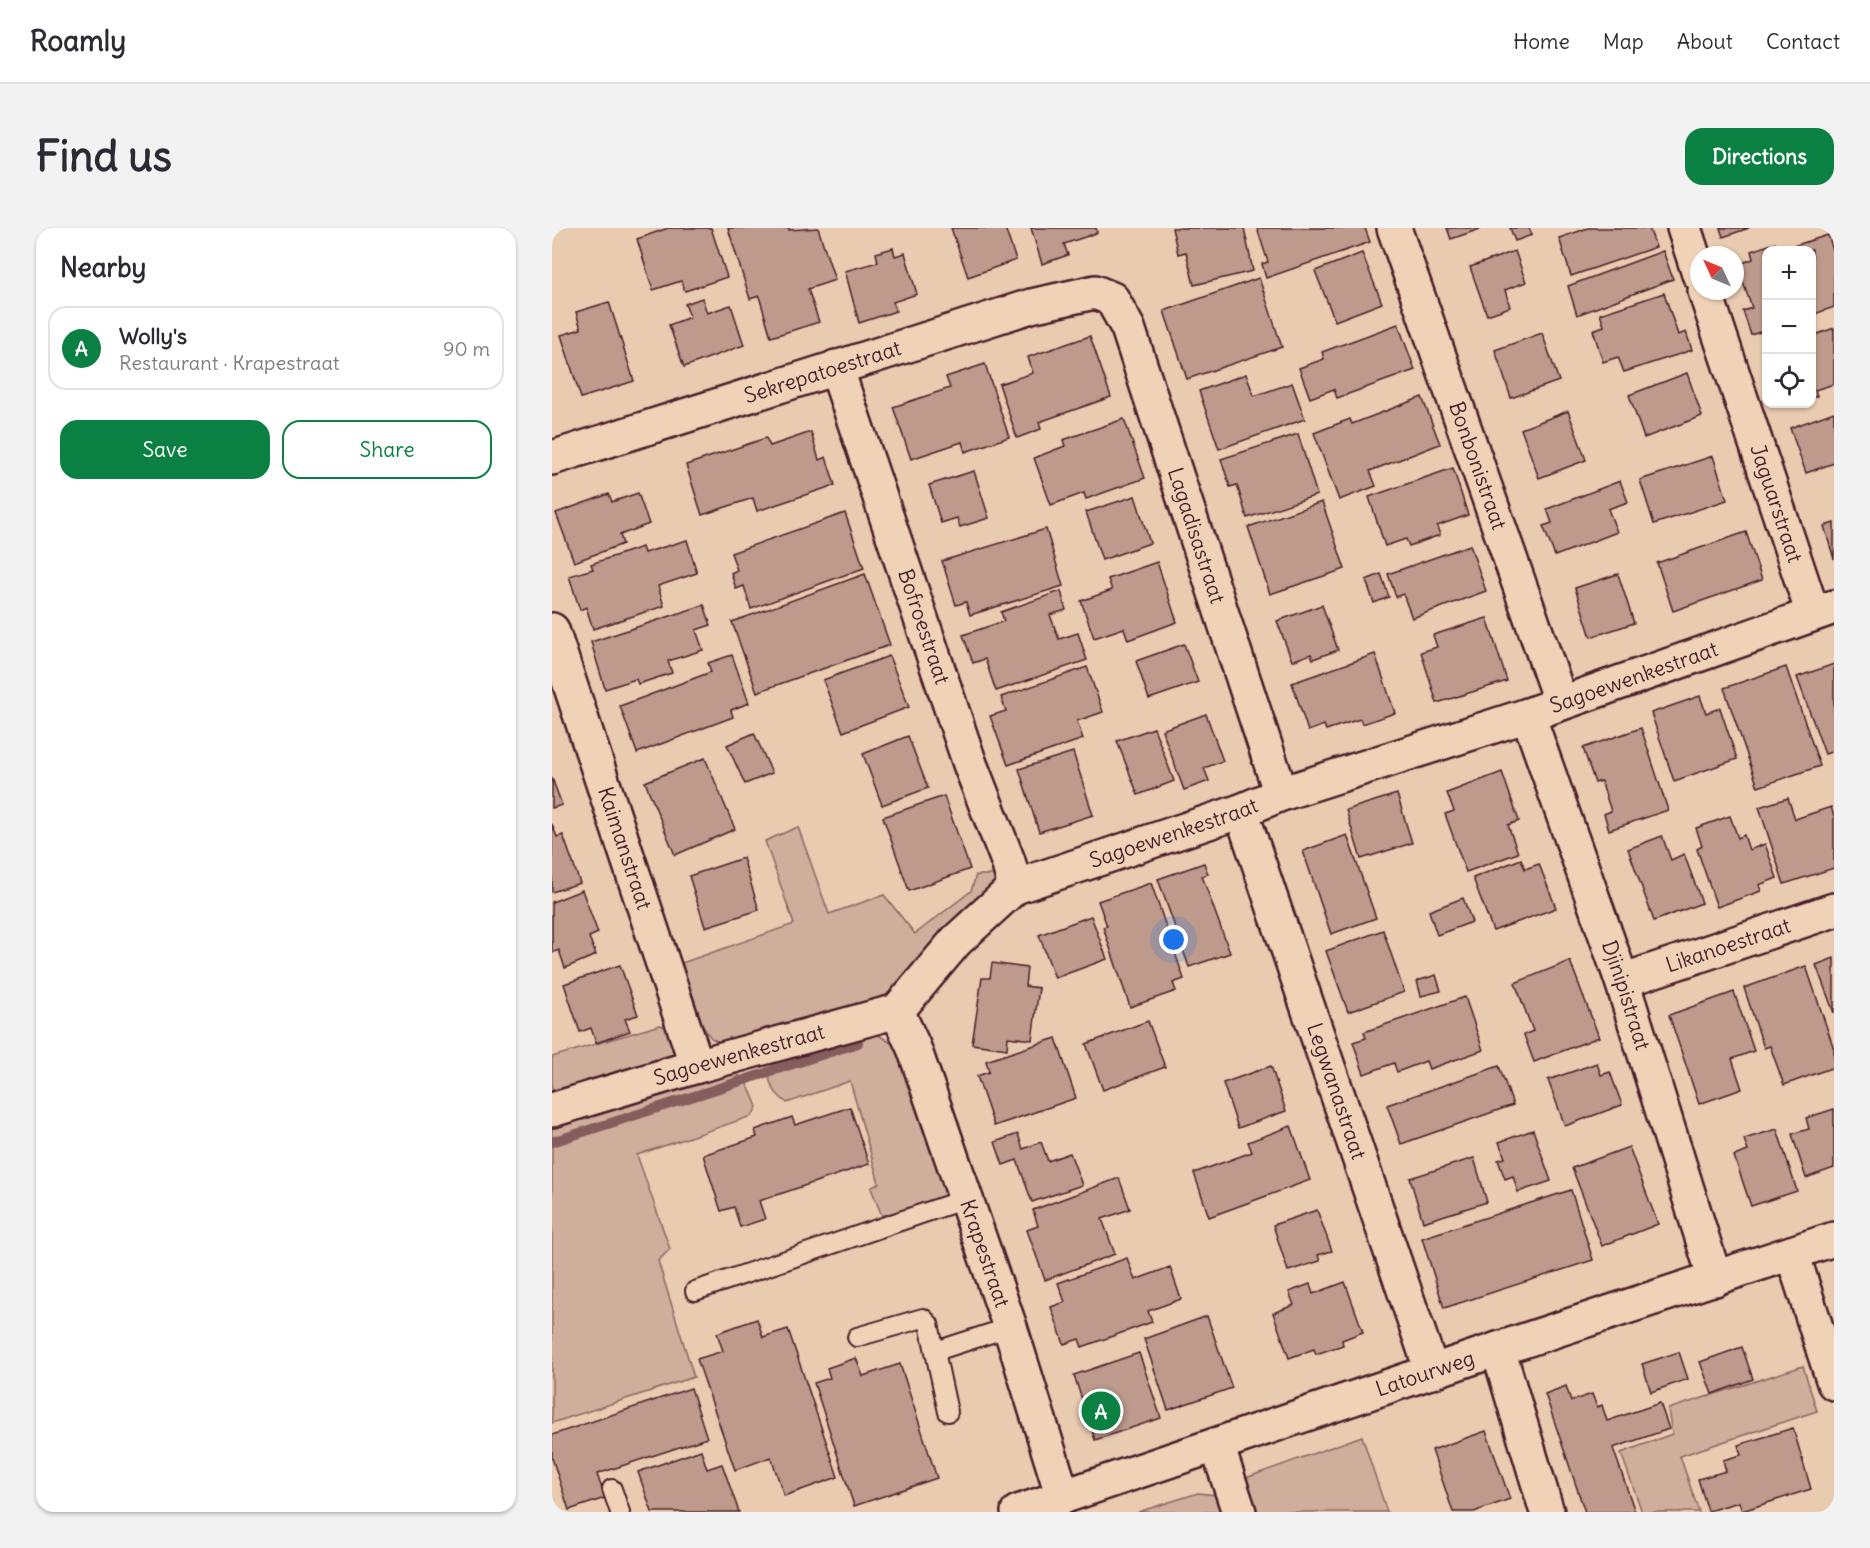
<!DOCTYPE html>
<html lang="en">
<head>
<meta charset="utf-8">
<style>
	body { margin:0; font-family:Delius,sans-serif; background:#f2f2f3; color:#2b2b33 }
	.controls { position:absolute; right:18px; top:18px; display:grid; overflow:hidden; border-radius:12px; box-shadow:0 2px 4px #0004 }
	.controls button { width:54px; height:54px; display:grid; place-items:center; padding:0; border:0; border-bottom:2px solid #e1e1e2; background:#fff; color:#2b2b33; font:30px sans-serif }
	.compass { position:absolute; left:1138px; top:18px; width:54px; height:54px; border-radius:50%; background:#fff; box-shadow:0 2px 4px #0004; rotate:314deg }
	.you { position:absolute; left:622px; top:712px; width:21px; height:21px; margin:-15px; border:4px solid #fff; border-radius:50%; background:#1a73e8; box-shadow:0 0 0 9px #1a73e833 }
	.badge { display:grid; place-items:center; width:39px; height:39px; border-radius:50%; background:#0b8043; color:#fff; font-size:20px; font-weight:700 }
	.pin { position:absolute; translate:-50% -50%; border:3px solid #fff; box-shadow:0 2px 6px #0006 }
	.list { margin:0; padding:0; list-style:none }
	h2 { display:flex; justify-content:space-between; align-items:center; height:78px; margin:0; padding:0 24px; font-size:26px }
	h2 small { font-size:20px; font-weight:400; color:#7c7c81 }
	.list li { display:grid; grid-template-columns:39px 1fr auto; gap:18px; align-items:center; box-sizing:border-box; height:84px; margin:0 12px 12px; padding:0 12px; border:2px solid #e1e1e2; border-radius:18px }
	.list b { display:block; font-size:22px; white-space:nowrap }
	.list p { margin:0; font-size:20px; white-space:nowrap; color:#7c7c81 }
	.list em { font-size:20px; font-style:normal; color:#7c7c81 }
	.actions { display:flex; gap:12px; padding:18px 24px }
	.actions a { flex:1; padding:14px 0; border:2px solid #0b8043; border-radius:18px; text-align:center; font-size:21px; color:#0b8043 }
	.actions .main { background:#0b8043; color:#fff }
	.icon { flex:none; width:33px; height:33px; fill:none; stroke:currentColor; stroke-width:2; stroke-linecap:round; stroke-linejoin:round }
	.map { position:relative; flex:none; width:1282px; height:1284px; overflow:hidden; border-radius:18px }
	header { display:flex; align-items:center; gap:36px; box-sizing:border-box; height:84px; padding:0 30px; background:#fff; border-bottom:2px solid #e1e1e2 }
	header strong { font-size:28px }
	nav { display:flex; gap:33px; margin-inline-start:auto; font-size:21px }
	.intro { display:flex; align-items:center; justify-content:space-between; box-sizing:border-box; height:144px; padding:0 36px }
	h1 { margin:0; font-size:42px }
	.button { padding:15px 27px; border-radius:18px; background:#0b8043; color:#fff; font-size:21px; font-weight:700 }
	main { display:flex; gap:36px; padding:0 36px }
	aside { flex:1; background:#fff; border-radius:18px; box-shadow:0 2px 4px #0004 }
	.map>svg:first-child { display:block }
	.green { fill:#cfae9b; stroke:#8c6663; stroke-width:1.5 }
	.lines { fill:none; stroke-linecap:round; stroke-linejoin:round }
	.stream { stroke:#845d5b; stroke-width:10 }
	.building { fill:#bd9a8b; stroke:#4a1f2b; stroke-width:1.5 }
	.lane-casing { stroke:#4a1f2b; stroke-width:22 }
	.street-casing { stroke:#4a1f2b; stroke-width:38 }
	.primary-casing { stroke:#4a1f2b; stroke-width:38 }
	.lane { stroke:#f0d2b6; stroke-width:18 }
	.street { stroke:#f0d2b6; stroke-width:33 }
	.primary { stroke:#f0d2b6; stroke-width:33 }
	.labels { text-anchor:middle; stroke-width:4.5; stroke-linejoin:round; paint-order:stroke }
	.street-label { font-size:21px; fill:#4a1f2b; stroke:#f0d2b6 }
</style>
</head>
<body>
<header>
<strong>Roamly</strong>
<nav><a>Home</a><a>Map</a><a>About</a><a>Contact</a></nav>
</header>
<div class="intro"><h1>Find us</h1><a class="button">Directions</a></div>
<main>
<aside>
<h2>Nearby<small></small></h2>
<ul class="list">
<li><span class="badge">A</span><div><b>Wolly's</b><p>Restaurant · Krapestraat</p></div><em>90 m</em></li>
</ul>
<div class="actions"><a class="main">Save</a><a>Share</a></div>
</aside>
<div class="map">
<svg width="1282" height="1284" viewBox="0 0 1282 1284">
	<rect width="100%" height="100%" fill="#e9cbb0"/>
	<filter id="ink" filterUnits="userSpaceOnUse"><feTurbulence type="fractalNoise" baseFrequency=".0167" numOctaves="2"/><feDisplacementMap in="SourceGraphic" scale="12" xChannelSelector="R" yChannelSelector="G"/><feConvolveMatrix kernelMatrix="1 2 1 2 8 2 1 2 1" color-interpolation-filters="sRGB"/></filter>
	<g filter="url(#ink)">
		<g class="green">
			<polygon points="246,599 277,686 332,667 363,706 419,663 424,647 444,647 445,654 352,758 324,776 173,817 159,810 151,799 130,735 242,696 213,613"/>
			<polygon points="108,797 122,802 125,821 122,831 0,871 0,829"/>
			<path d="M322 804 353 824 397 962 390 970 330 988 319 960 327 955 298 853 235 875C219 863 209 846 227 831Z"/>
			<path d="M180 843C195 850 199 864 205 879L200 888 85 927 118 1021 106 1033 142 1149 0 1195V893Z"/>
			<polygon points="1251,1138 1265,1183 1128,1228 1147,1284 1090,1284 1069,1225 1120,1206 1116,1181"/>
			<polygon points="810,1208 835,1284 702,1284 691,1251"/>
			<polygon points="646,1265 665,1267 679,1284 586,1284"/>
		</g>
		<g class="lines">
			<polyline class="stream" points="0,914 306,815"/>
		</g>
		<g class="building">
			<polygon points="116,0 159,0 175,49 133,63 129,53 101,62 85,11"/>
			<polygon points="176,0 237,0 237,2 266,0 283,52 256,61 267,94 219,109 207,68 198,71"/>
			<polygon points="399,0 453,0 464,32 416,49"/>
			<polygon points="479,0 544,0 545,5 512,16 516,27 490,36"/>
			<polygon points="620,0 692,0 701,43 642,57 634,24 626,26"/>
			<polygon points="705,0 813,0 818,14 714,50 710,36 716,34"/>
			<polygon points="895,0 931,0 899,11"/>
			<polygon points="958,0 977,0 980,7 963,13"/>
			<polygon points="1036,0 1097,0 1104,19 1019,48 1007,10"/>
			<polygon points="1168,0 1197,0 1171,9"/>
			<polygon points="1276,7 1282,25 1282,79 1260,87 1260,22 1229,22"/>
			<polygon points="1223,15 1226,22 1214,22 1214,102 1199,107 1191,83 1200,80 1185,37 1201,31 1199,23"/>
			<polygon points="341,20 343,28 353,25 365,66 341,74 344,83 307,95 293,43 326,34 324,25"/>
			<polygon points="963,23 974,54 953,62 958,79 935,87 918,39"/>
			<polygon points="1111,23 1121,51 1025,87 1016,58"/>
			<polygon points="810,25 830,75 783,93 763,43"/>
			<polygon points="707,50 730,119 635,151 612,83"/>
			<polygon points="1112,65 1126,107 1134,104 1140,122 1072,144 1066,129 1051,134 1041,102 1052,98 1048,86"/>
			<polygon points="150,70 155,85 179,77 192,117 132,139 117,97 138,89 133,76"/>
			<polygon points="57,74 82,153 29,170 9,107 29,101 24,84"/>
			<polygon points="846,96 863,142 785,170 782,161 758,170 747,140 772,131 770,124"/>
			<polygon points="1282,100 1282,156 1263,162 1265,168 1260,170 1260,108"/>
			<polygon points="990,105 1007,153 959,170 943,122"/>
			<polygon points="538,108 559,169 487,194 489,201 465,210 447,156 481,145 476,129"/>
			<polygon points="433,136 457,209 413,224 410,214 359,231 341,179 398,160 394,149"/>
			<polygon points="1135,145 1150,188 1092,210 1077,167"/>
			<polygon points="694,146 702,168 740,155 753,191 667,221 647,163"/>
			<polygon points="870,169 888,216 818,243 824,258 787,272 762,205 798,191 800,196"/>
			<polygon points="1016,183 1034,232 987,250 969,201"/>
			<polygon points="1282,184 1282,235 1254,245 1238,200"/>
			<polygon points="572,191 593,250 534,271 532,265 499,277 482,230 513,218 511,212"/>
			<polygon points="259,204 267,232 274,229 283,257 205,283 201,270 150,287 134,237 214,210 218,218"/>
			<polygon points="746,206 765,267 695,290 685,257 678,259 669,231"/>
			<polygon points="1161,228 1175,272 1102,296 1088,252"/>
			<polygon points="901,240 916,287 885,298 888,307 857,318 854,311 833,318 817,269"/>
			<polygon points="422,243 437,290 408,299 405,290 389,295 377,257"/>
			<polygon points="1068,253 1076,274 1056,281 1065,304 1003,328 991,298 1000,295 995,281"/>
			<polygon points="86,265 97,296 68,307 71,316 22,334 4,285 57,266 60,274"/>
			<polygon points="583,268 598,315 550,332 534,284"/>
			<polygon points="770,274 793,341 718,366 696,299"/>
			<polygon points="293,285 312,340 199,381 192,358 184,361 179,345 185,342 179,325"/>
			<polygon points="1282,295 1282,331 1272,298"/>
			<polygon points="494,301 511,358 418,387 414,374 404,377 390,333"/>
			<polygon points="1194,304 1210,352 1121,383 1105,335"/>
			<polygon points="135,312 145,345 106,358 112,378 41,401 34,379 28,382 17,348 41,341 39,336 90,319 92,325"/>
			<polygon points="918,317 934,363 860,390 851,366 844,369 836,346"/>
			<polygon points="605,334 625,394 576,412 572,400 542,410 529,373 560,362 556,351"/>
			<polygon points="313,346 338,417 205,464 180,394"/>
			<polygon points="829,346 837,369 822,375 814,352"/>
			<polygon points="1066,346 1082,395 1039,409 1023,360"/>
			<polygon points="509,363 514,382 498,387 507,411 526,405 535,432 444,463 433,431 421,435 411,407 452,393 449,384"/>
			<polygon points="152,377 159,397 144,402 151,422 116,433 120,445 86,456 84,451 53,461 39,414"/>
			<polygon points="770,377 786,422 761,431 759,426 740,433 725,393"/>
			<polygon points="935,390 955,453 885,475 869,424 885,419 881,407"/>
			<polygon points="632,416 646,454 597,471 584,433"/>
			<polygon points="823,426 843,485 810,496 808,491 774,502 772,497 756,503 740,455"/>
			<polygon points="180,427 197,475 179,482 181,489 85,525 68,478 159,444 156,435"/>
			<polygon points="337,428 357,479 291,504 271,452"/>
			<polygon points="1282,436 1282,523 1273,526 1245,449"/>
			<polygon points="535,439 551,484 525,493 531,511 456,537 438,488 454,483 449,469"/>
			<polygon points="1234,439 1268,538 1206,559 1172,460"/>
			<polygon points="1148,468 1154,485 1168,480 1185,531 1122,553 1099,485"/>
			<polygon points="654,486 671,533 652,540 657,553 632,562 610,502"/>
			<polygon points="602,500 622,553 586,567 565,513"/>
			<polygon points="1089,500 1116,582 1057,602 1052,586 1059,583 1049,553 1043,555 1031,520"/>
			<polygon points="202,505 220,545 193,556 175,517"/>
			<polygon points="356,508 376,560 330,577 311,526"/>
			<polygon points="521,524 541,587 487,604 467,541"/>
			<polygon points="153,530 183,601 123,627 93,554"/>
			<polygon points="950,544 967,593 956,597 966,625 914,644 893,586 902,583 895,565"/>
			<polygon points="0,550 10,577 0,580"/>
			<polygon points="845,566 860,615 809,631 794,582"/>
			<polygon points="392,568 418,641 357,663 331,589"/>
			<polygon points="1236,570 1243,591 1279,579 1282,588 1282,640 1232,656 1207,579"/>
			<polygon points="1178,588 1186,610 1192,607 1197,622 1213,616 1225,650 1207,657 1209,663 1165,679 1145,621 1150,618 1144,600"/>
			<polygon points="0,596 5,609 11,607 28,655 0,664"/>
			<polygon points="795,607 824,690 779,706 751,623"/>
			<polygon points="1110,608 1119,632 1132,626 1150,675 1102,693 1076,621"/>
			<polygon points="191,630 207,682 153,699 137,648"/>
			<polygon points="969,631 973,641 987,636 1004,680 941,703 921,650"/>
			<polygon points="652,635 656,646 650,648 678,725 637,739 606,651"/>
			<polygon points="599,655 632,751 621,755 624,763 578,779 551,699 555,698 546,673"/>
			<polygon points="30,662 46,705 37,709 44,727 13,740 7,722 0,725 0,674"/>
			<polygon points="911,670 920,694 885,707 877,683"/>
			<polygon points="539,688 555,731 503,750 487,707"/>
			<polygon points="831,702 852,764 796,784 774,723"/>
			<polygon points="1282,730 1282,785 1264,737"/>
			<polygon points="1018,733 1047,809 982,834 972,807 981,803 963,755"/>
			<polygon points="440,735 475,740 473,758 487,760 480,812 456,809 455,821 420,816 430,750 438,750"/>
			<polygon points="68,737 86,787 73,791 78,803 44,815 39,800 28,804 12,756"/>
			<polygon points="1254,738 1282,821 1282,839 1232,857 1218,818 1212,820 1192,760"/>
			<polygon points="884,747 889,763 869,768 865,753"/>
			<polygon points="1182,764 1202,823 1180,831 1190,861 1147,876 1117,787"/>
			<polygon points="913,769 931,822 877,841 874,833 845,844 842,835 812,846 801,814 814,810 812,804"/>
			<polygon points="596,793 613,839 551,862 534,816"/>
			<polygon points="504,810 524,870 442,898 425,848 437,844 434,833"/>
			<polygon points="1045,835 1049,847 1058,844 1070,877 1013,898 996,852"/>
			<polygon points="719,838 734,883 686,900 671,855"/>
			<polygon points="947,838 961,877 849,916 835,877"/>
			<polygon points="298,879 317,936 207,973 213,991 188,999 182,979 169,983 151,927 205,909 203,902 240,889 243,897"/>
			<polygon points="1282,881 1282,940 1254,950 1240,906 1257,901 1254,890"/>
			<polygon points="739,898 758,952 657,989 642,945 700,924 696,914"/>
			<polygon points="1225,901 1245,963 1199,978 1182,928 1196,923 1192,911"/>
			<polygon points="981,902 999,953 966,964 961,948 953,951 946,932 953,930 947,914"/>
			<polygon points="466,906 471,921 489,914 496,933 518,925 530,957 480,974 465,932 451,937 443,914"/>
			<polygon points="1077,919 1106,996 1050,1018 1020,940"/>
			<polygon points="922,930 935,974 871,994 858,950"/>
			<polygon points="567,950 578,981 550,991 563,1026 493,1052 475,1002 486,998 481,982"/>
			<polygon points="1019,962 1041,1032 892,1080 870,1010"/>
			<polygon points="765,982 780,1023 766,1027 768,1033 736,1043 721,997"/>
			<polygon points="575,1030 583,1052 618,1039 629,1071 596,1083 600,1094 530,1119 527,1111 512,1116 499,1079 513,1074 506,1055"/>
			<polygon points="793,1054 811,1104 790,1112 791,1117 764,1126 762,1121 737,1130 721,1085 742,1077 737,1064 758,1056 761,1066"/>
			<polygon points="655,1088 680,1160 616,1182 592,1111"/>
			<polygon points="205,1091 211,1109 236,1101 286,1249 232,1268 219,1229 183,1242 145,1131 171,1123 165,1105"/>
			<polygon points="1190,1119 1201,1151 1160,1166 1148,1134"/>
			<polygon points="1127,1124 1136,1151 1099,1164 1090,1136"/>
			<polygon points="587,1125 609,1190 543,1212 522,1147"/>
			<polygon points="304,1130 311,1148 348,1136 385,1250 302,1278 262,1155 278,1150 275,1140"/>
			<polygon points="1014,1158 1019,1173 1040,1166 1045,1179 1050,1177 1055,1193 1108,1175 1117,1201 1061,1220 1083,1284 1033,1284 993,1166"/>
			<polygon points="139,1160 155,1210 45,1246 53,1270 17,1282 0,1230 0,1207"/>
			<polygon points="1241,1200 1259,1261 1190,1283 1187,1274 1156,1283 1146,1251 1174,1243 1171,1232 1189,1227 1186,1217"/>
			<polygon points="934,1203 958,1271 922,1284 901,1284 880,1222"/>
			<polygon points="149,1222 155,1241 170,1236 187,1284 100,1284 86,1244"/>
		</g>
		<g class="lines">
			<g class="lane-casing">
				<g id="lane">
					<polyline points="143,1063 413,971"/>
					<polyline points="305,1109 371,1090 377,1096 396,1184"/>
					<polyline points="384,1123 458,1099"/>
					<polyline points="60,1261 68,1284"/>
				</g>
			</g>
			<g class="street-casing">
				<g id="street">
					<path id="s1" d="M842 0 1009 475"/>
					<polyline points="1132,0 1147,46"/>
					<path id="s2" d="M1153 63 1261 386"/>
					<path id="s3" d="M284 139 418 536 456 633 463 659"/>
					<path id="s4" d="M0 230 479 78 543 64 560 71 576 100 729 566"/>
					<path id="s5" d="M0 402 145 838"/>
					<path id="s6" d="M976 487 1070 753 1163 1051"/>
					<path id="s7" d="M689 583 880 1144"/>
					<path id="s8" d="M1070 753 1282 682"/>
					<path id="s9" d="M345 783 362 820 458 1099 511 1269"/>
					<path id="s10" d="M0 882 145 838 345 783 404 713 463 659 689 583 729 566 976 487 1282 379"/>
					<polyline points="1240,1025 1282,1155"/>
					<polyline points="946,1121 995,1284"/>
					<polyline points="665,1217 687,1284"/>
				</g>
			</g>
			<g class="primary-casing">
				<g id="primary">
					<path id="s11" d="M466 1284 946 1121 1282 1011"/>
				</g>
			</g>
			<use href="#lane" class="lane"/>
			<use href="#street" class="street"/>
			<use href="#primary" class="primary"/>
		</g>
	</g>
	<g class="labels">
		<g class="street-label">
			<text dy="7" stroke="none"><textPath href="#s4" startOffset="284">Sekrepatoestraat</textPath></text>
			<text dy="7" stroke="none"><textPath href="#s1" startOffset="252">Bonbonistraat</textPath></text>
			<text dy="7" stroke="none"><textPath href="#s2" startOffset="224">Jaguarstraat</textPath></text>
			<text dy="7" stroke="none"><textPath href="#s4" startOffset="838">Lagadisastraat</textPath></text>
			<text dy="7" stroke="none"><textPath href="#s3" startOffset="274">Bofroestraat</textPath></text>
			<text dy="7" stroke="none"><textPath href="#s10" startOffset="1184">Sagoewenkestraat</textPath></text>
			<text dy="7" stroke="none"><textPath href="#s10" startOffset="698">Sagoewenkestraat</textPath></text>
			<text dy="7" stroke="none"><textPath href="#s5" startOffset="230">Kaimanstraat</textPath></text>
			<text dy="7" stroke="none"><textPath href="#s8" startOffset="112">Likanoestraat</textPath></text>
			<text dy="7" stroke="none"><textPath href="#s6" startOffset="297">Djinipistraat</textPath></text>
			<text dy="7" stroke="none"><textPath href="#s10" startOffset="195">Sagoewenkestraat</textPath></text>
			<text dy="7" stroke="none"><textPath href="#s7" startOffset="296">Legwanastraat</textPath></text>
			<text dy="7" stroke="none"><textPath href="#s9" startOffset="258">Krapestraat</textPath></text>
			<text dy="7" stroke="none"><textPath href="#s11" startOffset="430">Latourweg</textPath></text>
		</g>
	</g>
</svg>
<div class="controls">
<button>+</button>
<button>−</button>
<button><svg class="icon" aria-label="locate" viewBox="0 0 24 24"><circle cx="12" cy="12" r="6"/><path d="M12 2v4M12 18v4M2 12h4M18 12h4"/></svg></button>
</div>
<svg class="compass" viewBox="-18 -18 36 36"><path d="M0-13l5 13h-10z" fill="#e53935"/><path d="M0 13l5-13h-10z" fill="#7c7c81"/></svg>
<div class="you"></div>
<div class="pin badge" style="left:549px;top:1183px">A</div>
</div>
</main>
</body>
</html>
